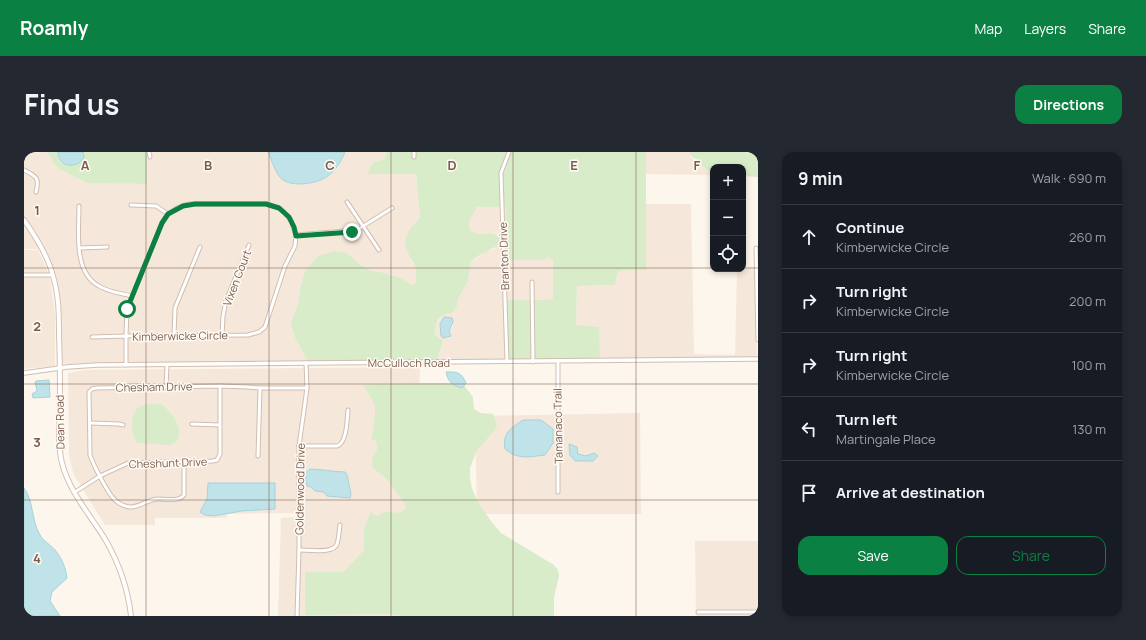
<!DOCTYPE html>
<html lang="en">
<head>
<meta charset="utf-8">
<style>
	body { margin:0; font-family:Manrope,sans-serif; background:#242831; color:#f1f3f6 }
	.controls { position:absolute; right:12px; top:12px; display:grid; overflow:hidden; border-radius:8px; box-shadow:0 2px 6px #0003 }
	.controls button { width:36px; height:36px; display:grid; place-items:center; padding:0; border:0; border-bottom:1px solid #363941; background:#171b24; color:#f1f3f6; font:20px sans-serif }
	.stop { position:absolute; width:12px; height:12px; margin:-9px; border:3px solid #0b8043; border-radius:50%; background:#fff }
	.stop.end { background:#0b8043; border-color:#fff; box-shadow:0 1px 4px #0008 }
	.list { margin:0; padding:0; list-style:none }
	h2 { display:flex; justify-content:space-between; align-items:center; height:52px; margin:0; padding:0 16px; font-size:17px }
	h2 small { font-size:13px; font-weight:400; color:#9ea1a6 }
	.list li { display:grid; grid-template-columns:26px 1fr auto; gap:12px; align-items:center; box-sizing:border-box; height:64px; padding:0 16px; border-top:1px solid #363941 }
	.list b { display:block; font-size:15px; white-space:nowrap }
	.list p { margin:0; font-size:13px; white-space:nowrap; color:#9ea1a6 }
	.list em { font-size:13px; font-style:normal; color:#9ea1a6 }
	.actions { display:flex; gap:8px; padding:12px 16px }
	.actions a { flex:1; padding:9px 0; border:1px solid #0b8043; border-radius:12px; text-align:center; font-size:14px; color:#0b8043 }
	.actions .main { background:#0b8043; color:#fff }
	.icon { flex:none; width:22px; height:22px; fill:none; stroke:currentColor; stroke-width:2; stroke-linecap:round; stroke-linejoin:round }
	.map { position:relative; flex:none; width:734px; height:464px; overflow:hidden; border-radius:12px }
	header { display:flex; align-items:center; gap:24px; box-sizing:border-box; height:56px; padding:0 20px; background:#0b8043; color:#fff }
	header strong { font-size:19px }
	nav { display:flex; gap:22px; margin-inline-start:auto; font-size:14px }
	.intro { display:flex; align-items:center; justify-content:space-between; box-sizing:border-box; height:96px; padding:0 24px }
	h1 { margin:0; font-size:28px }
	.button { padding:10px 18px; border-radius:12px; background:#0b8043; color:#fff; font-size:14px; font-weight:700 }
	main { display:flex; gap:24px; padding:0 24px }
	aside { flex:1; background:#171b24; border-radius:12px; box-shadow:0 2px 6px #0003 }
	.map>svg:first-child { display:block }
	.residential { fill:#f5e8da; fill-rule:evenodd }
	.green { fill:#d8ecc9 }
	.water { fill:#bfe3e8; stroke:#a5d3da }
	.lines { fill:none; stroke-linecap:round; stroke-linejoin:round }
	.minor-casing { stroke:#d1beb0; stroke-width:5 }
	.tertiary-casing { stroke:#d1beb0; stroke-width:5.5 }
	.secondary-casing { stroke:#d6c0b0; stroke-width:6 }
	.minor { stroke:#fff; stroke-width:3 }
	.tertiary { stroke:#fff; stroke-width:3.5 }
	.secondary { stroke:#fff; stroke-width:4 }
	.route { stroke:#0b8043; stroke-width:5 }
	.grid { fill:none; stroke:#7a5c4d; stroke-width:1; stroke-opacity:0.55 }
	.labels { text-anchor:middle; stroke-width:3; stroke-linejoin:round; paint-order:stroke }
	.street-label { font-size:11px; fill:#7a5c4d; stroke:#fffaf3 }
	.grid-label { font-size:13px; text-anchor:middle; font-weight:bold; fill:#7a5c4d; stroke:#fffaf3; stroke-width:3; stroke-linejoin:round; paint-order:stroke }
</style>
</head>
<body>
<header>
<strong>Roamly</strong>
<nav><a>Map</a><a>Layers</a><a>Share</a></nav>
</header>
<div class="intro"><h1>Find us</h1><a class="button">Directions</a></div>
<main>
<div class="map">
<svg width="734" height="464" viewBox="0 0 734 464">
	<rect width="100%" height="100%" fill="#fdf6ec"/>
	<g class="residential">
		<polygon points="0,0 5,1 23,0 30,12 37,18 63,31 91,30 105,32 123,31 123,0 125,7 128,6 127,0 244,0 269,32 290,31 302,26 313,17 321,0 363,0 361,6 358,9 351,10 344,22 392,22 396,66 387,109 392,116 392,130 389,133 377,126 361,121 350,120 337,113 323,101 276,137 274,152 268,171 271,186 284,209 104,211 103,186 224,185 235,182 242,176 245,170 262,115 270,101 273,85 328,81 339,77 355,101 357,98 342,75 370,57 368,54 340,72 323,48 321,50 337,74 333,77 273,82 269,69 261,59 250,52 243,50 165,51 154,53 144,60 136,53 128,51 106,51 106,55 132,55 142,62 136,71 106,142 77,133 69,129 61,118 58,106 57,98 85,97 85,94 57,94 57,53 54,53 55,106 59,120 67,131 75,137 105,145 101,156 100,166 100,183 67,183 67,186 100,186 101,211 37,212 31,122 7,74 0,65 0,20 8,23 12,28 13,31 10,41 13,41 16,32 14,26 9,20 0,16"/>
		<polygon points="622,0 665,0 669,7 683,16 688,23 621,22"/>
		<polygon points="622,52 667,52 670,202 711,203 713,117 731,115 733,206 576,207 552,173 553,134 591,133 594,119 622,118"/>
		<polygon points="165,54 242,54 254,58 266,71 270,84 269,94 259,113 242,168 239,174 234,179 224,182 200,181 200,164 203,150 227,93 225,91 201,149 197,164 197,181 152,182 153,156 178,95 175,93 150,155 149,182 103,183 104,157 139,72 145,63 155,57"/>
		<path d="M453 55H477L481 208 413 209 419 189 411 183V174L417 165 433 154 435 145 444 129 447 110 461 100 471 97 463 81 456 82 450 81 446 78 445 70ZM429 167V174L425 179 417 184 416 172 418 168Z"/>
		<polygon points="480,55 482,55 523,104 529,108 529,147 510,148 510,129 507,128 507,148 484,194"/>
		<polygon points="0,71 18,100 27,121 26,121 15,97 0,97"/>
		<polygon points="0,98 14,98 24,120 27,132 31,164 31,214 0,217"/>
		<polygon points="396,215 390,464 254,464 257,366 273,365 273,361 203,362 203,366 131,366 131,373 81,373 50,323 48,317 45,303 44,221 60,218"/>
		<polygon points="616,261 617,362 453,362 451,264"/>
		<polygon points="671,389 734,389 734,464 672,464"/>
	</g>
	<g class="green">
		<polygon points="23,0 34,0 34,5 38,11 59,2 59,0 123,0 123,32 63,31 37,18 30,12"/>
		<path d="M363 0H388V7H391V0H483L476 21 477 55H453L445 70 446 78C457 87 463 76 475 85L476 90C468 100 456 100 447 110L444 129 435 145 433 154 428 161C415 161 410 172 411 183L419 189 413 209H284L271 186 267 171 274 152 276 137 281 119 294 104 310 99 323 101 337 113 349 119 361 121 377 126 389 133 392 130V116L382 97 381 87 386 77 396 66 392 22H343C345 18 347 12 351 10 359 6 359 12 363 0Z"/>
		<polygon points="486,0 622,0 622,118 594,119 591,133 553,134 552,173 575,175 576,207 511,208 510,148 529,147 529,108 523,105 520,108 483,108 482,55 480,55 479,21 481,19"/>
		<path d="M665 0H734V25L719 24V15H689V24L688 23C682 14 671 10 665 0Z"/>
		<polygon points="483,148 507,148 508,208 484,208"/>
		<path d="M390 231H431L440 233 449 245 450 257 457 261 469 262 473 274 470 279 453 298 446 316V326L448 337 455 352 467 369 477 381 530 413 534 418 535 424 530 446V464H383L363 462 281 463V420H320L340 398V377L347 359 350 363 354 364C363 356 366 361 377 361L382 356 381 352 362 326 349 316 348 310 349 304 353 298V292L351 287 347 289 351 263V253L339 233Z"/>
		<path d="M137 252C147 260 161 276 153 289L146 293 113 291C112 288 110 285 109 282 107 275 108 260 115 255 120 251 131 252 137 252Z"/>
	</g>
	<g class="water">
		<path d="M34 0H59L60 5C53 18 34 15 34 0Z"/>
		<path d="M244 0H321C312 22 300 31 276 32 271 32 263 31 259 28 251 22 248 8 244 0Z"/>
		<polygon points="420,165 428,166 429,170 425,179 427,184 419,186 417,184 416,172"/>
		<path d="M422 220C434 220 437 220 442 231L438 236C428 234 424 229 422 220Z"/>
		<polygon points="25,228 26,245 9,246 8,242 13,239 11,230 12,229"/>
		<path d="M499 268H517L529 277V291L521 303C504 305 495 308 481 297 478 281 487 276 499 268Z"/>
		<polygon points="545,292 553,295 554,302 562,304 570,301 574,304 569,309 551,309 546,303"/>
		<path d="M286 317C298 317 309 320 321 320L323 323 327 342 326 346 303 344 300 340 291 339 287 335 283 334 280 322Z"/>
		<polygon points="184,331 251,331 251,357 217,359 190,364 181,363 176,360 183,347"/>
		<path d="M0 336C10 349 7 368 16 383 19 389 27 393 31 398 38 406 42 417 43 426L28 440 26 449 36 464H0Z"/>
	</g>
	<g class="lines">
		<g class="minor-casing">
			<g id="minor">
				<polyline points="125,0 126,5"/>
				<polyline points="390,5 390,0"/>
				<path d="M0 18C12 24 16 26 12 40"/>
				<polyline points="323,50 355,98"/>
				<path d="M165 52H242L255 56 260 60 267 69 272 83 271 94 261 114 241 175 235 180 224 183 102 184 103 157 138 71C144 60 152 55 165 52Z"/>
				<polyline points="107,53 132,54 144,62"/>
				<path d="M55 54C55 80 49 120 75 134 84 140 97 141 107 144"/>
				<polyline points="272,83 333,78 368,56"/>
				<polyline points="56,96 83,95"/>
				<polyline points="732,96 734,188"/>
				<polyline points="0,123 29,123"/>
				<polyline points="508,130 509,210"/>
				<polyline points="198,183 199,164 202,149 225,93"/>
				<polyline points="150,184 151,156 176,95"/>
				<polyline points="68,185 102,184 102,213"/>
				<polyline points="534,209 534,340"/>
				<polyline points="483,210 477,21 485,0"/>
				<polyline points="142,235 143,213"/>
				<polyline points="66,271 95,272 99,273"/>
				<polyline points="168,272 195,273"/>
				<path d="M275 294H313C323 291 323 268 324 258"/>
				<polyline points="234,304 236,236"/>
				<path d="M160 310V343C155 350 142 347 134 347 124 347 115 356 105 355 100 354 95 352 91 348 84 342 69 312 66 303L65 240 68 237 72 236 196 234 223 235 236 236H283"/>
				<polyline points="51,340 76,324 104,311 189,309 193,308 196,302 196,234"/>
				<path d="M275 398C284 398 310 402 313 392 315 386 315 379 316 373"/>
				<polyline points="674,460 734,460"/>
				<polyline points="273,464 275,398 275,294 283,236 282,211"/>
			</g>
		</g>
		<g class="tertiary-casing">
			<polyline id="tertiary" points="0,221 43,215 73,213 734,207"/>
		</g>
		<g class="secondary-casing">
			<path id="secondary" d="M0 68C12 85 24 104 29 124 35 144 35 164 35 184 36 206 36 228 36 251 36 270 33 292 38 311 45 339 66 363 81 387 95 411 104 437 107 464"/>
		</g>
		<use href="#minor" class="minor"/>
		<use href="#tertiary" class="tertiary"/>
		<use href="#secondary" class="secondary"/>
	</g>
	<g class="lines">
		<polyline class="route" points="103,157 138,71 144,62 159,54 171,52 242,52 255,56 265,65 270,75 272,84 328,80"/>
	</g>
	<path class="grid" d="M122 0V464M245 0V464M367 0V464M489 0V464M612 0V464M0 116H689M719 116H734M0 232H734M0 348H734"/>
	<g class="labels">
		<g class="street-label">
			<text transform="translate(480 104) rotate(-92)" y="4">Branton Drive</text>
			<text transform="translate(213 126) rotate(-69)" y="4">Vixen Court</text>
			<text transform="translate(156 184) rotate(-1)" y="4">Kimberwicke Circle</text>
			<text x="385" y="215">McCulloch Road</text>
			<text transform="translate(130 235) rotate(-1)" y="4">Chesham Drive</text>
			<text transform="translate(36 270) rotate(-91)" y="4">Dean Road</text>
			<text transform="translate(534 274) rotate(-91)" y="4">Tamanaco Trail</text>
			<text transform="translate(144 311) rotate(-2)" y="4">Cheshunt Drive</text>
			<text transform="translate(276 337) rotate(-89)" y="4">Goldenwood Drive</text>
		</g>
	</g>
	<g class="grid-label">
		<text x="61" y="18">A</text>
		<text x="184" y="18">B</text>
		<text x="306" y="18">C</text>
		<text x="428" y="18">D</text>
		<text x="550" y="18">E</text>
		<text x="673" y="18">F</text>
		<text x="13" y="63">1</text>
		<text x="13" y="179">2</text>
		<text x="13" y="295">3</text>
		<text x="13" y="411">4</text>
	</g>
</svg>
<div class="controls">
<button>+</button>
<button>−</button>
<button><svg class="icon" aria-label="locate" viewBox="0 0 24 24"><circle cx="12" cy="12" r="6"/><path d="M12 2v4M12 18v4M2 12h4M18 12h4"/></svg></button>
</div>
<div class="stop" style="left:103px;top:157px"></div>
<div class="stop end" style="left:328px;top:80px"></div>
</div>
<aside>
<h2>9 min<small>Walk · 690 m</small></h2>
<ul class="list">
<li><svg class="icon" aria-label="ahead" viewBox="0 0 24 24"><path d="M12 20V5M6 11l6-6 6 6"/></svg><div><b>Continue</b><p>Kimberwicke Circle</p></div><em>260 m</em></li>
<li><svg class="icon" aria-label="right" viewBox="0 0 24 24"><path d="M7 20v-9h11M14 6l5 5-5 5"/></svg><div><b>Turn right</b><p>Kimberwicke Circle</p></div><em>200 m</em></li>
<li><svg class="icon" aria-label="right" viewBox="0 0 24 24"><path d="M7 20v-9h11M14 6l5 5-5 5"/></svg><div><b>Turn right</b><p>Kimberwicke Circle</p></div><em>100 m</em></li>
<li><svg class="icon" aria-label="left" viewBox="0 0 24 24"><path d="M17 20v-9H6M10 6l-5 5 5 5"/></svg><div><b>Turn left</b><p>Martingale Place</p></div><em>130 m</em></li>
<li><svg class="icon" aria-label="arrive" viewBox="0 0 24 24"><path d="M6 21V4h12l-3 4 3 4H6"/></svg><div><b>Arrive at destination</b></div></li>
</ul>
<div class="actions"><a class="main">Save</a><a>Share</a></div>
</aside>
</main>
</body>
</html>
